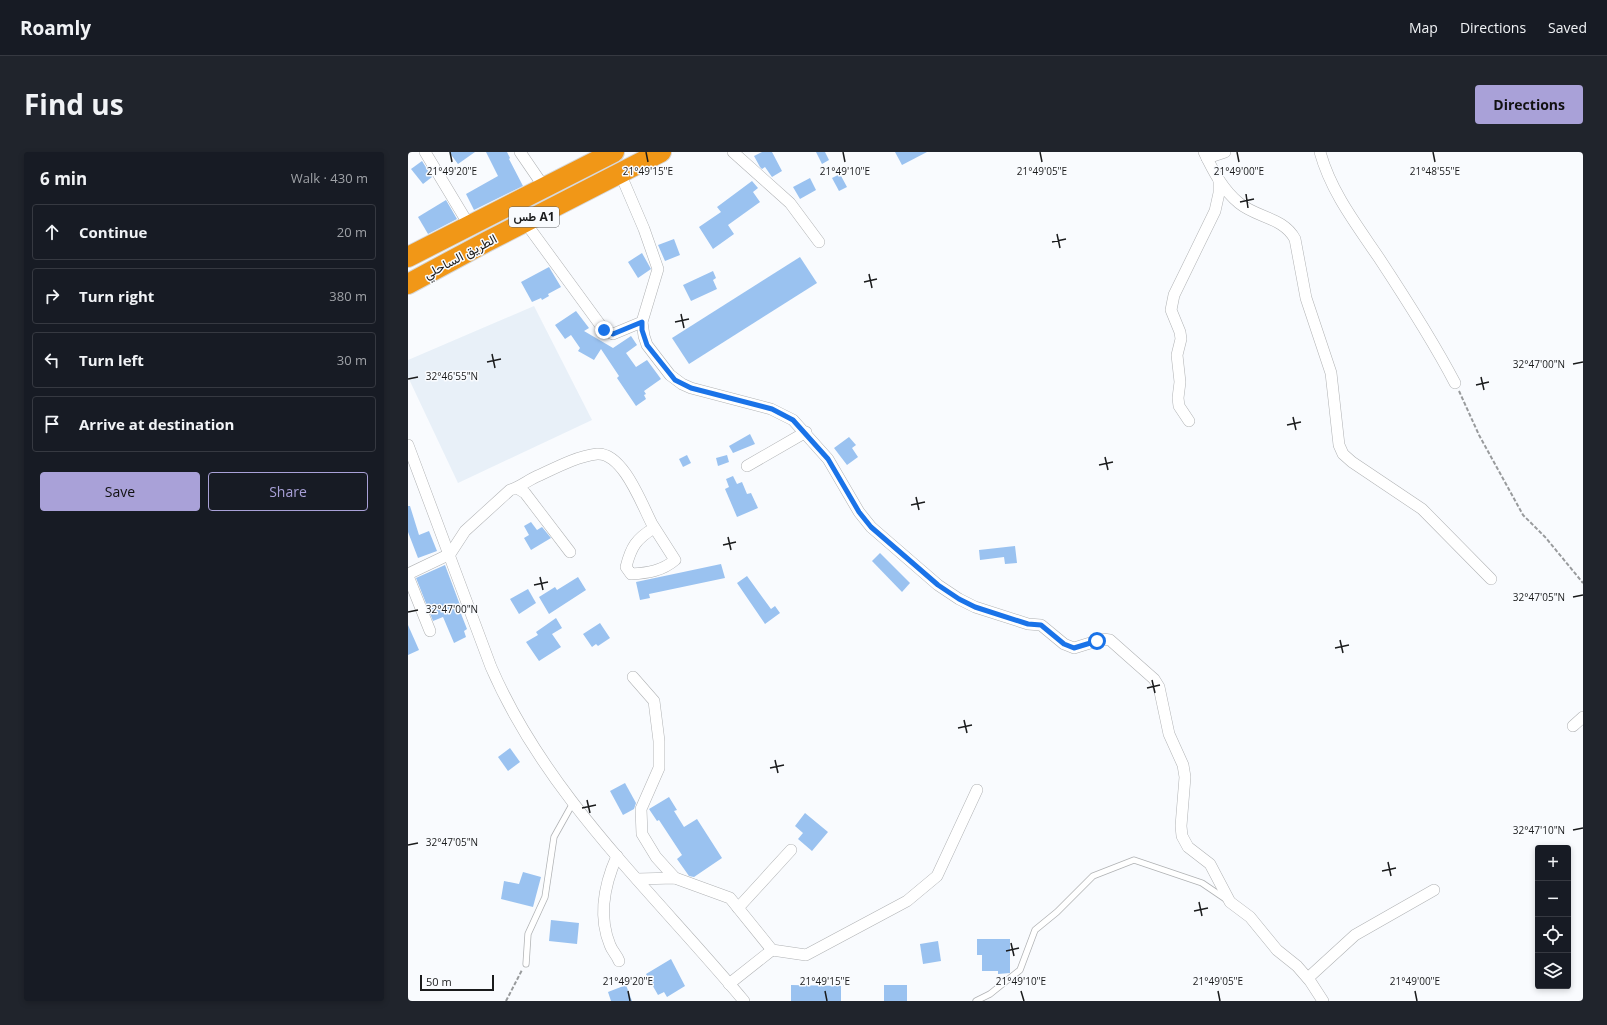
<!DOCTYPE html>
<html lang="en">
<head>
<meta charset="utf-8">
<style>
	body { margin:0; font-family:"Open Sans",Vazirmatn,sans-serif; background:#20242c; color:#f1f3f6 }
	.controls { position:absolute; right:12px; bottom:12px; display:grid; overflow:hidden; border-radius:4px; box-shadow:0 2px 6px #0003 }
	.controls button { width:36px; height:36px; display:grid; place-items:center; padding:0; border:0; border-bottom:1px solid #363941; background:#171b24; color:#f1f3f6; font:20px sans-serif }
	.scale { position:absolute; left:12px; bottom:10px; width:74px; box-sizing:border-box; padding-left:4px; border:2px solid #1a1b1c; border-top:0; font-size:11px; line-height:14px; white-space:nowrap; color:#1a1b1c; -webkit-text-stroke:3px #f9fbfe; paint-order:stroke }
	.stop { position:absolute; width:12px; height:12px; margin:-9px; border:3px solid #1a73e8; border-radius:50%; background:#fff }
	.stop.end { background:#1a73e8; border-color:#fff; box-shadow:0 1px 4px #0008 }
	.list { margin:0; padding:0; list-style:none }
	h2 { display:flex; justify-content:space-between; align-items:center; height:52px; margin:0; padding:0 16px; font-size:17px }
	h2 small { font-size:13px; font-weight:400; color:#9ea1a6 }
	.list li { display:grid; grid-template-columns:26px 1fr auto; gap:12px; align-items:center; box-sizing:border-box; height:56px; margin:0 8px 8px; padding:0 8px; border:1px solid #363941; border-radius:4px }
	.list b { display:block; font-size:15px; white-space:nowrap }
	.list em { font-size:13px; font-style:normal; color:#9ea1a6 }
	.actions { display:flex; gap:8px; padding:12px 16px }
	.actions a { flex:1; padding:9px 0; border:1px solid #a9a1d8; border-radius:4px; text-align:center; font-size:14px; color:#a9a1d8 }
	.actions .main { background:#a9a1d8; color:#111 }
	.icon { flex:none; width:22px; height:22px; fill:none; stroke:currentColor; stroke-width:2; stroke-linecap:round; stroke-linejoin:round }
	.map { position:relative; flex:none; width:1175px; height:849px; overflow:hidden; border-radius:4px }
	header { display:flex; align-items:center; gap:24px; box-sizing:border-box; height:56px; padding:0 20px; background:#171b24; border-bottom:1px solid #363941 }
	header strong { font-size:19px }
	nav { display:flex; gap:22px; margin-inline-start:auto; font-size:14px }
	.intro { display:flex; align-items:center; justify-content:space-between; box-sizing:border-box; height:96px; padding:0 24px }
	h1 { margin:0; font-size:28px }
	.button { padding:10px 18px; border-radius:4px; background:#a9a1d8; color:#111; font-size:14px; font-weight:700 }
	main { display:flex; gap:24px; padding:0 24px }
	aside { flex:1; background:#171b24; border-radius:4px; box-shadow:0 2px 6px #0003 }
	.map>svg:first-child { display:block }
	.built { fill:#e8f0f8 }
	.building { fill:#9ac2f0 }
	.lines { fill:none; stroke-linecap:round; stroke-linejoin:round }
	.lane-casing { stroke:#b0b2b4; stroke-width:7 }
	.street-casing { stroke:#b0b2b4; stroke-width:12 }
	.highway-casing { stroke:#d6d6d6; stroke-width:22 }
	.path { stroke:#999b9d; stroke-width:2; stroke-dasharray:4 2; stroke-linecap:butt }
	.lane { stroke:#fff; stroke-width:5.5 }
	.street { stroke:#fff; stroke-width:11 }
	.highway { stroke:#f19717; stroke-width:20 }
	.route { stroke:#1a73e8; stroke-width:5 }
	.ticks { fill:none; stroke:#1a1b1c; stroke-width:1.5 }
	.labels { text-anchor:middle; stroke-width:3; stroke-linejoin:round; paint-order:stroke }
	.shield { fill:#f9fbfe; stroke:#5d5e60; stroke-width:1 }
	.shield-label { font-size:12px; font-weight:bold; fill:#1a1b1c }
	.street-label { font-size:13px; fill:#1a1b1c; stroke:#f9fbfe }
	.ticks-label { font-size:10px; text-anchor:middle; fill:#1a1b1c; stroke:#f9fbfe; stroke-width:3; stroke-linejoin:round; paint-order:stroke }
</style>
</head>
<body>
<header>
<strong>Roamly</strong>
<nav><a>Map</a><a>Directions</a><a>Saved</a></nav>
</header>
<div class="intro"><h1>Find us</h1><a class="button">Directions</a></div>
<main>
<aside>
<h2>6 min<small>Walk · 430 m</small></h2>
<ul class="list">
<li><svg class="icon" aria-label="ahead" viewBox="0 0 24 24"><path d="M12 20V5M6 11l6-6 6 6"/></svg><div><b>Continue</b></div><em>20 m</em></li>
<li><svg class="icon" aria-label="right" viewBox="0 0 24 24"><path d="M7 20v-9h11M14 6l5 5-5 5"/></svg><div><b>Turn right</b></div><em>380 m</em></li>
<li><svg class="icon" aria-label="left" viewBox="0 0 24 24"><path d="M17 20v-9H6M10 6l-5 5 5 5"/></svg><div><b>Turn left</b></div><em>30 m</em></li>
<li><svg class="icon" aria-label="arrive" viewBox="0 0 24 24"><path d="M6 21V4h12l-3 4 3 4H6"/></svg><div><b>Arrive at destination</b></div></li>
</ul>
<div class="actions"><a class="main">Save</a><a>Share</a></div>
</aside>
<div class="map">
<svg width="1175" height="849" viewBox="0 0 1175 849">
	<rect width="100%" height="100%" fill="#f9fbfe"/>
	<polygon class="built" points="126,154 184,268 50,331 0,225 0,208"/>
	<g class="building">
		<polygon points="41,0 67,0 50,12"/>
		<polygon points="78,0 99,0 102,6 101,7 115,34 66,58 58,42 90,24"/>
		<polygon points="354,0 364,0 374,19 364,25 357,15 354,17 352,15 346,4"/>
		<polygon points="408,0 417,0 421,8 414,12"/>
		<polygon points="487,0 519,0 494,13"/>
		<polygon points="14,9 24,25 15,32 3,17"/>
		<polygon points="432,22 439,35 431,39 424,26"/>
		<polygon points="402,26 408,38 392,47 385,35"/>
		<polygon points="344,29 350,36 345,40 352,50 320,73 326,82 305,97 291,75 313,60 309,55"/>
		<polygon points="38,48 49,67 20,82 10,65"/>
		<polygon points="266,87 272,103 257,109 250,93"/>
		<polygon points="234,101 243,117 230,126 220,110"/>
		<polygon points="392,105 409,131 281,212 264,186"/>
		<polygon points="141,115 153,135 140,142 141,144 134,148 133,146 124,150 113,130"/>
		<polygon points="305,119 308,126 305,128 309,137 283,149 275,133"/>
		<polygon points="168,159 181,176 176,179 205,196 223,184 229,193 218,201 228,215 239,208 253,227 236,239 238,242 236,243 238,247 228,254 209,226 211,224 193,197 186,208 170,199 172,196 163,183 157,187 147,173"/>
		<polygon points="342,282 347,292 325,301 321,294"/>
		<polygon points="441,285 448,293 444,296 450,305 439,313 426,296"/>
		<polygon points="279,303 283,311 275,315 271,307"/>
		<polygon points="319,303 321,310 310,314 308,306"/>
		<polygon points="325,324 329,332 334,330 339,342 343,341 350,356 329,365 317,337 321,335 318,327"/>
		<polygon points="0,354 2,354 11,383 21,379 29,399 10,406 0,380"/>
		<polygon points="123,370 129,378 134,375 143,386 123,398 116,386 121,383 116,374"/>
		<polygon points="607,394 609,411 597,412 596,405 572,408 571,398"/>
		<polygon points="472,401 502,431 494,440 464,409"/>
		<polygon points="313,412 317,426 241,442 242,446 232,448 228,430"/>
		<polygon points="37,413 52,453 50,454 59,477 56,479 58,485 46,491 35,465 25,469 8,426"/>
		<polygon points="339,424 363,457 367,454 372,461 357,472 329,431"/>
		<polygon points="170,425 178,438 141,462 131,445 147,435 149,438"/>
		<polygon points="120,437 128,451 111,462 102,447"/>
		<polygon points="148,466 154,476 144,482 153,495 131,509 118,490 130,483 128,480"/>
		<polygon points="192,471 202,486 190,494 188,492 184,495 175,482"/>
		<polygon points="0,473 11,498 0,503"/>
		<polygon points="102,596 112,610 100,619 90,605"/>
		<polygon points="217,631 228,651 226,657 215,663 202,639"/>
		<polygon points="261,645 269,658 266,659 276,675 289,667 314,706 286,725 281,724 269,707 274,703 251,668 249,669 241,657"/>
		<polygon points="397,661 420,680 404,699 390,687 395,681 387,674"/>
		<polygon points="115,720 133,725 125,755 93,747 96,729 111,732"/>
		<polygon points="143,768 171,771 169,792 141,789"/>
		<polygon points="569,787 602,787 602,821 590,822 590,819 574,819 574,803 569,803"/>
		<polygon points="530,789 533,809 515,812 512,792"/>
		<polygon points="263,807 277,834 259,845 256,840 250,843 238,822"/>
		<polygon points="218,833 224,849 203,849 200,840"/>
		<polygon points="383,833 433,834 433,849 383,849"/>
		<rect x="476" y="833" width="23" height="16"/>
	</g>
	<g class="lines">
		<g class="lane-casing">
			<g id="lane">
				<polyline points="118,812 120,782 137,745 146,685 165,651"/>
				<polyline points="568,849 582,842 612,818 627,778 649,760 685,724 726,708 794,731 819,748"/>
			</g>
		</g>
		<g class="street-casing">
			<g id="street">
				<polyline points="17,0 61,73"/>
				<polyline points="112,0 136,35"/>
				<polyline points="325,0 382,51 411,90"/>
				<path d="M796 0C805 19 815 38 831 51 849 66 875 65 887 87L898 146 923 221 931 293 935 302 944 310 1014 357 1083 427"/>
				<path d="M912 0C923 40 948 72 971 106 998 147 1024 187 1047 231"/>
				<polyline points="799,6 817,0"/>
				<polyline points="212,21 236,77 250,117 234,170 236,184 239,193 262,223 274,232 283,236 363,257 385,268 420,307 451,360 463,375 530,433 551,447 567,455 620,472 633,473 656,492 666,496 695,487 702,488 746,527 751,535 761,582 775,613 777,625 773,674 774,684 780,695 802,712 822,750 842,765 869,798 889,814 902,829 915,849"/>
				<polyline points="117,70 196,178 205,182 234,170"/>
				<polyline points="781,269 771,254 770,246 772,230 769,203 773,187 772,180 763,158 766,143 807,59 811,41 811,29"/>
				<path d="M0 293 83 515C139 645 247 742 336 849"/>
				<polyline points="339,314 398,280"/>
				<polyline points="109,336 117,341 162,400"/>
				<path d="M0 422 42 402 57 379 102 338C113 335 121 327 132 323 149 315 170 304 189 302 215 300 234 353 244 372L246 376C228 387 223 395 218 415L223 422C240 421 254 419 267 408L244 372"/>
				<polyline points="0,424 22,479"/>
				<polyline points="225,525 246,549 251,589 251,616 233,657 234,682 248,705 267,726"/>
				<polyline points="1165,574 1175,565"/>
				<path d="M209 704C197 731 190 764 202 793 204 799 209 803 211 809"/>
				<polyline points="229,727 267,726 322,746 364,798 398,803 499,749 529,724 569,638"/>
				<polyline points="330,756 383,698"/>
				<polyline points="900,826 947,783 1026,738"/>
				<polyline points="321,832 364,798"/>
			</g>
		</g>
		<g class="highway-casing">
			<g id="highway">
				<polyline points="0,105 206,0"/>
				<polyline points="0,132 78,90 253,0"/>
			</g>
		</g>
		<g class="path">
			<polyline points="1051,239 1071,283 1115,363 1138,386 1175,431"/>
			<polyline points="98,849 114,818"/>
		</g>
		<use href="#lane" class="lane"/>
		<use href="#street" class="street"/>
		<use href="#highway" class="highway"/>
	</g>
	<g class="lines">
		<polyline class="route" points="196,178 205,182 234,170 234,178 239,193 267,228 283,236 364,257 385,268 420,307 451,360 463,375 530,433 551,447 567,455 620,472 633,473 656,492 666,496 689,489"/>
	</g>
	<path class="ticks" d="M42 0 44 10M238 0 240 10M435 0 437 10M632 0 634 10M829 0 831 10M1025 0 1027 10M838 42 840 56M832 50 846 47M649 82 652 96M644 90 658 87M461 122 464 136M456 130 469 127M273 162 276 176M267 170 281 167M84 202 87 216M79 210 93 207M1165 212 1175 210M1073 225 1076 238M0 227 10 225M1068 233 1081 230M885 265 888 278M879 273 893 270M697 305 700 318M691 313 705 310M508 345 511 358M503 353 517 350M320 385 323 398M315 393 328 390M132 425 135 438M126 433 140 430M1165 445 1175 443M0 460 10 458M932 488 935 501M927 496 941 493M744 528 747 541M739 536 752 533M556 568 559 581M550 576 564 573M367 608 370 621M362 616 376 613M179 648 182 661M174 656 188 653M1165 678 1175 676M0 693 10 691M980 710 983 724M974 719 988 716M791 750 794 764M786 759 800 756M603 791 606 804M598 799 611 796M220 839 222 849M417 839 419 849M613 839 616 849M810 839 812 849M1007 839 1009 849"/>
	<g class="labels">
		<rect class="shield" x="101" y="55" width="50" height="20" rx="3"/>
		<g class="shield-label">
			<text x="126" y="69">طس A1</text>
		</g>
		<g class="street-label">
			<text transform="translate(52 104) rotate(-28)" y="5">الطريق الساحلي</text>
		</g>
	</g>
	<g class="ticks-label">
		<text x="44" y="23">21°49'20"E</text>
		<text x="240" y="23">21°49'15"E</text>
		<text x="437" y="23">21°49'10"E</text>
		<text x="634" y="23">21°49'05"E</text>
		<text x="831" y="23">21°49'00"E</text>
		<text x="1027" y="23">21°48'55"E</text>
		<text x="1131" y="216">32°47'00"N</text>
		<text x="44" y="228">32°46'55"N</text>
		<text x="1131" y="449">32°47'05"N</text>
		<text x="44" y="461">32°47'00"N</text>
		<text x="1131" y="682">32°47'10"N</text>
		<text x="44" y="694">32°47'05"N</text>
		<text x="220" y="833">21°49'20"E</text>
		<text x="417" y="833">21°49'15"E</text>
		<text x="613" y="833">21°49'10"E</text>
		<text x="810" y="833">21°49'05"E</text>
		<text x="1007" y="833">21°49'00"E</text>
	</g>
</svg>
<div class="controls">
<button>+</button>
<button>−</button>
<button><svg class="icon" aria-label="locate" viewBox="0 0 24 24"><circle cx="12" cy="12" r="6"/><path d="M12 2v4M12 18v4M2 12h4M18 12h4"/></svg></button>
<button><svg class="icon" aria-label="layers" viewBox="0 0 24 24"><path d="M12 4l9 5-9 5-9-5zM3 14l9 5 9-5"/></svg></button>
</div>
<div class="scale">50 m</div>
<div class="stop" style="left:689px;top:489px"></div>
<div class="stop end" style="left:196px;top:178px"></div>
</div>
</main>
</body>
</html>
